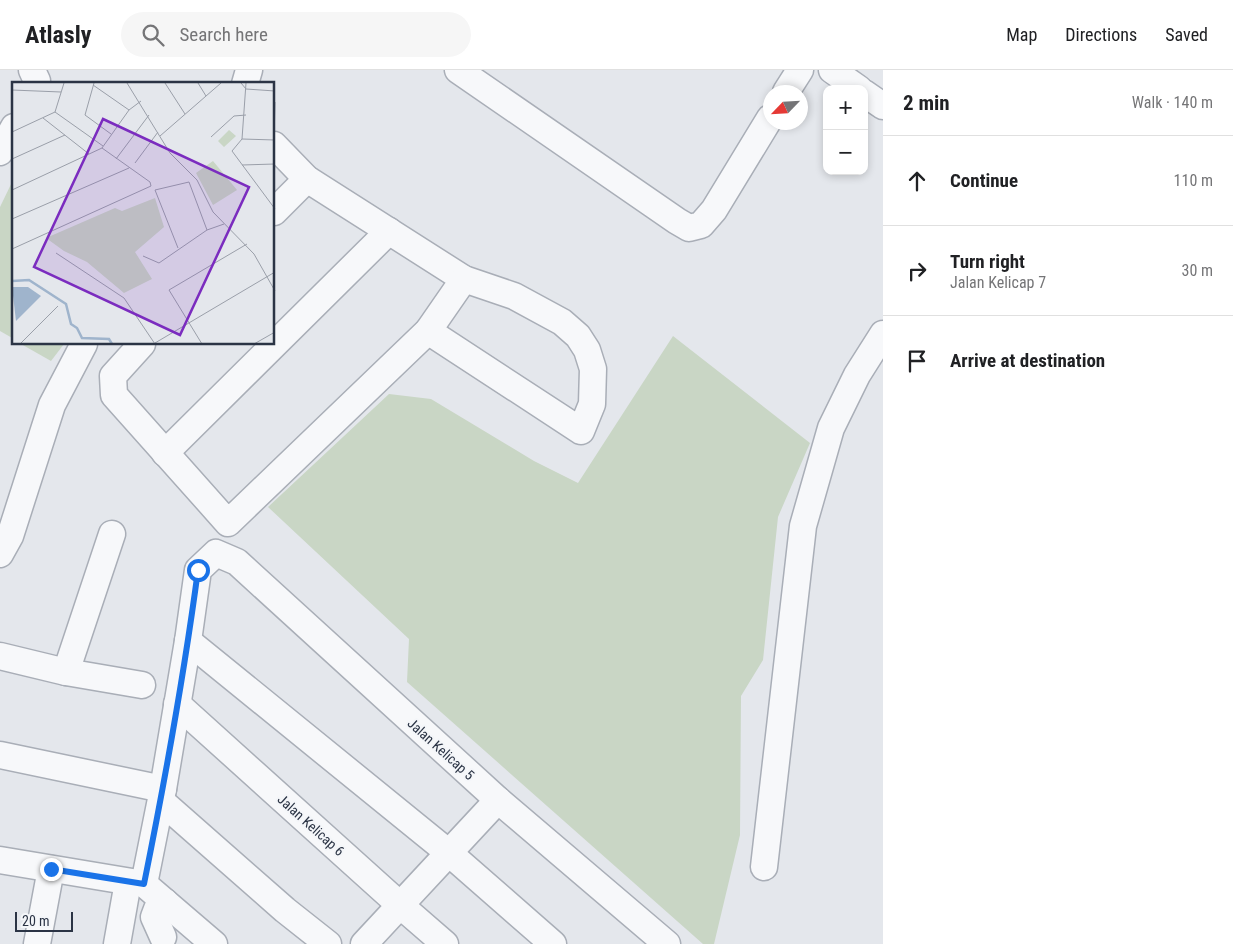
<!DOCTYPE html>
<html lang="en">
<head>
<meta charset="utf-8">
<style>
	body { margin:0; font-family:"Roboto Condensed",sans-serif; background:#f6f6f6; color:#202124 }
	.controls { position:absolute; right:15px; top:15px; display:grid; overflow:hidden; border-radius:10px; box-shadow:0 2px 8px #0003 }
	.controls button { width:45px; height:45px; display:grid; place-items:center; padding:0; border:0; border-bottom:1px solid #e0e0e0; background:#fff; color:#202124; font:25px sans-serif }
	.compass { position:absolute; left:763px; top:15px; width:45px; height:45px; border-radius:50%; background:#fff; box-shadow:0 2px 8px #0003; rotate:245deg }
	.scale { position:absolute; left:15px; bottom:12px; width:58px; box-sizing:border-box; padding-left:5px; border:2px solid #2b3445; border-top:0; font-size:14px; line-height:18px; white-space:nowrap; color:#2b3445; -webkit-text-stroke:4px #f4f6f9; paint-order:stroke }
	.stop { position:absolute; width:15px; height:15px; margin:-11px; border:4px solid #1a73e8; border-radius:50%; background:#fff }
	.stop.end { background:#1a73e8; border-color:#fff; box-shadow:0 1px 5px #0008 }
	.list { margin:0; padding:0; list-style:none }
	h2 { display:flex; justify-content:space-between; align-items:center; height:65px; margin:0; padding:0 20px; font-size:21px }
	h2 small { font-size:16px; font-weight:400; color:#757577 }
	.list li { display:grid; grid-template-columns:32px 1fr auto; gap:15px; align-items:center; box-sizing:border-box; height:90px; padding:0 20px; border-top:1px solid #e0e0e0 }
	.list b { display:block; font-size:19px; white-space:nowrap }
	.list p { margin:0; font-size:16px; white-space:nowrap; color:#757577 }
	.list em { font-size:16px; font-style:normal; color:#757577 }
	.icon { flex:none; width:28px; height:28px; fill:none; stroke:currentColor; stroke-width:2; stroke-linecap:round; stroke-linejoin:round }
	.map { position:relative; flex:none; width:883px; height:874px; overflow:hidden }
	header { display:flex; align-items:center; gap:30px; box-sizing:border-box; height:70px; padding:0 25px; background:#fff; border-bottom:1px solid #e0e0e0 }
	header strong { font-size:24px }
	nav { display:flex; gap:28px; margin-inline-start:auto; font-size:18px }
	.search { width:350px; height:45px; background:#f6f6f6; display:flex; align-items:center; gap:12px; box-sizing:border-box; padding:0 18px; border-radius:28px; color:#757577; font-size:19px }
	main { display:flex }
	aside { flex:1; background:#fff }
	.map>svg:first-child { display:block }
	.green { fill:#c9d6c5 }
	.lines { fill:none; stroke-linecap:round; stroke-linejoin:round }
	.minor-casing { stroke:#a9aeb7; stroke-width:29 }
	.minor { stroke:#f7f8fa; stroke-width:26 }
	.route { stroke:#1a73e8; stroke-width:6 }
	.labels { text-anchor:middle; stroke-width:4; stroke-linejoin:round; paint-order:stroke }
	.street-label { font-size:14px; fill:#2b3445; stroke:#f4f6f9 }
	.inset-river { fill:none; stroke:#9fb4cc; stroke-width:2.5 }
	.inset-road { fill:none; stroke:#9a9fa9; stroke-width:1 }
	.view { fill:#7b2cbf; fill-opacity:0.15; stroke:#7b2cbf; stroke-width:2.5 }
	.inset-edge { fill:none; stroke:#2b3445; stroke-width:2.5 }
</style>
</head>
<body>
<header>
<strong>Atlasly</strong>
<div class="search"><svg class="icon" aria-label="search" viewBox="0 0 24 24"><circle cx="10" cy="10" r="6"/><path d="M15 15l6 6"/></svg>Search here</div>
<nav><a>Map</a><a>Directions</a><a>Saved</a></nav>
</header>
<main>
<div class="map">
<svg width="883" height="874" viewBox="0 0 883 874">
	<rect width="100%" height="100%" fill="#e4e7ec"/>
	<g class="green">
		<polygon points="14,108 14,269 0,261 0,137"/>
		<polygon points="673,266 810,373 778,447 763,590 741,626 740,765 714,874 703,874 407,612 409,569 268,437 389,324 431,329 534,391 578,413"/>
		<polygon points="21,274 64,274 51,291"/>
	</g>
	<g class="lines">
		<g class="minor-casing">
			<g id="minor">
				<polyline points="32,0 37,11 36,14"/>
				<polyline points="458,0 677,151 689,158 701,155 714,140 770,48"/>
				<polyline points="832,0 859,19"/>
				<polyline points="245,14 249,0"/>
				<polyline points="786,22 800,0"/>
				<polyline points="864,23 883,36"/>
				<polyline points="274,75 307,109 464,209 514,226 562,252 578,266 587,280 593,299 592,334 581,361 428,261"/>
				<polyline points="0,82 14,57"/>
				<polyline points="274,142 307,109"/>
				<polyline points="142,274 113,306 114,325 228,453 428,261 464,209"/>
				<polyline points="165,383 389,161"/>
				<polyline points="0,484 10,466 52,335 84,274"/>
				<polyline points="188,571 449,783 553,874"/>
				<polyline points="0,586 66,602 142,615"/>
				<polyline points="66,602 112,464"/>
				<polyline points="177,634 400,835 445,874"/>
				<polyline points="0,685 163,719"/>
				<polyline points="161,731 285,840 328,874"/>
				<polyline points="0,790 144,814 214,874"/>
				<polyline points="764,797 803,456 831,358 857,305 883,264"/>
				<polyline points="144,814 163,719 188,571 198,500 216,483 237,492 498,730 667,874"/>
				<polyline points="163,867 154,847 157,839 165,832"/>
				<polyline points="37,874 51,799"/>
				<polyline points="117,874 128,812"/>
				<polyline points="364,874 498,730"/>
			</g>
		</g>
		<use href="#minor" class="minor"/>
	</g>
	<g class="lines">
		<path class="route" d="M51 799 144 814C165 710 184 605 198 500"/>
	</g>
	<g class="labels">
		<g class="street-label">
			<text transform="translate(441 679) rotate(42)" y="5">Jalan Kelicap 5</text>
			<text transform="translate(311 755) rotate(42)" y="5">Jalan Kelicap 6</text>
		</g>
	</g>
	<g transform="translate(12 12)">
		<rect width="262" height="262" fill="#e4e7ec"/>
		<path d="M217 48 224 54 212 65 206 59ZM201 79 225 108 201 123 184 91ZM143 116 152 145 123 170 140 197 112 211 75 180 52 169 34 156 103 126 110 129Z" fill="#c9d6c5"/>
		<path d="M0 205H16L29 214 4 239Z" fill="#9fb4cc"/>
		<path class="inset-river" d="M0 199 17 198 54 222 59 242 65 246 70 256 97 257 100 262"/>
		<path class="inset-road" d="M82 1 73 33 99 52M115 1 158 71 185 98 201 130 242 172 263 209M153 1 173 32M186 1 194 14M229 1 234 7 263 9M234 1 230 57 220 69 263 127M81 3 117 28M0 8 49 10M43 30 91 64M31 36 77 72M0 50 43 30 52 1M148 54 209 1M199 55 222 34 234 33M230 57 263 58M262 58 263 20M0 77 53 53M104 77 137 33M123 81 146 50M230 83 263 82M0 108 90 66 117 28 129 19M0 137 117 86M166 166 143 108 177 100 195 148M0 167 139 104 138 100 90 66M44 171 112 216 143 262M131 174 147 181 195 148 212 142M143 261 263 190M8 262 46 224M190 262 157 208 235 162M242 262 263 250"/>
		<path class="view" d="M91 37 237 105 168 253 22 185Z"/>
		<rect width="262" height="262" class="inset-edge"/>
	</g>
</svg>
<div class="controls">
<button>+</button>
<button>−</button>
</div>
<svg class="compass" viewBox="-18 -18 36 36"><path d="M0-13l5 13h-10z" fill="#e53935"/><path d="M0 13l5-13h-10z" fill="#757577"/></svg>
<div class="scale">20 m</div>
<div class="stop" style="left:198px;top:500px"></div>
<div class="stop end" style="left:51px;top:799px"></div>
</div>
<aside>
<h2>2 min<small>Walk · 140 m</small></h2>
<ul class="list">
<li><svg class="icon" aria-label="ahead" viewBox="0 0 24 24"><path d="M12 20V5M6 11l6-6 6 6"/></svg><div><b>Continue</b></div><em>110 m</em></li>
<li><svg class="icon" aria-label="right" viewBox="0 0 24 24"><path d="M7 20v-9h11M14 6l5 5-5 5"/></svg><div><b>Turn right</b><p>Jalan Kelicap 7</p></div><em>30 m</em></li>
<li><svg class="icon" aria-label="arrive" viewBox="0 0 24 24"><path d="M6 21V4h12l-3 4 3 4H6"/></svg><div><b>Arrive at destination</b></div></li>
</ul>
</aside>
</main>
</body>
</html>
